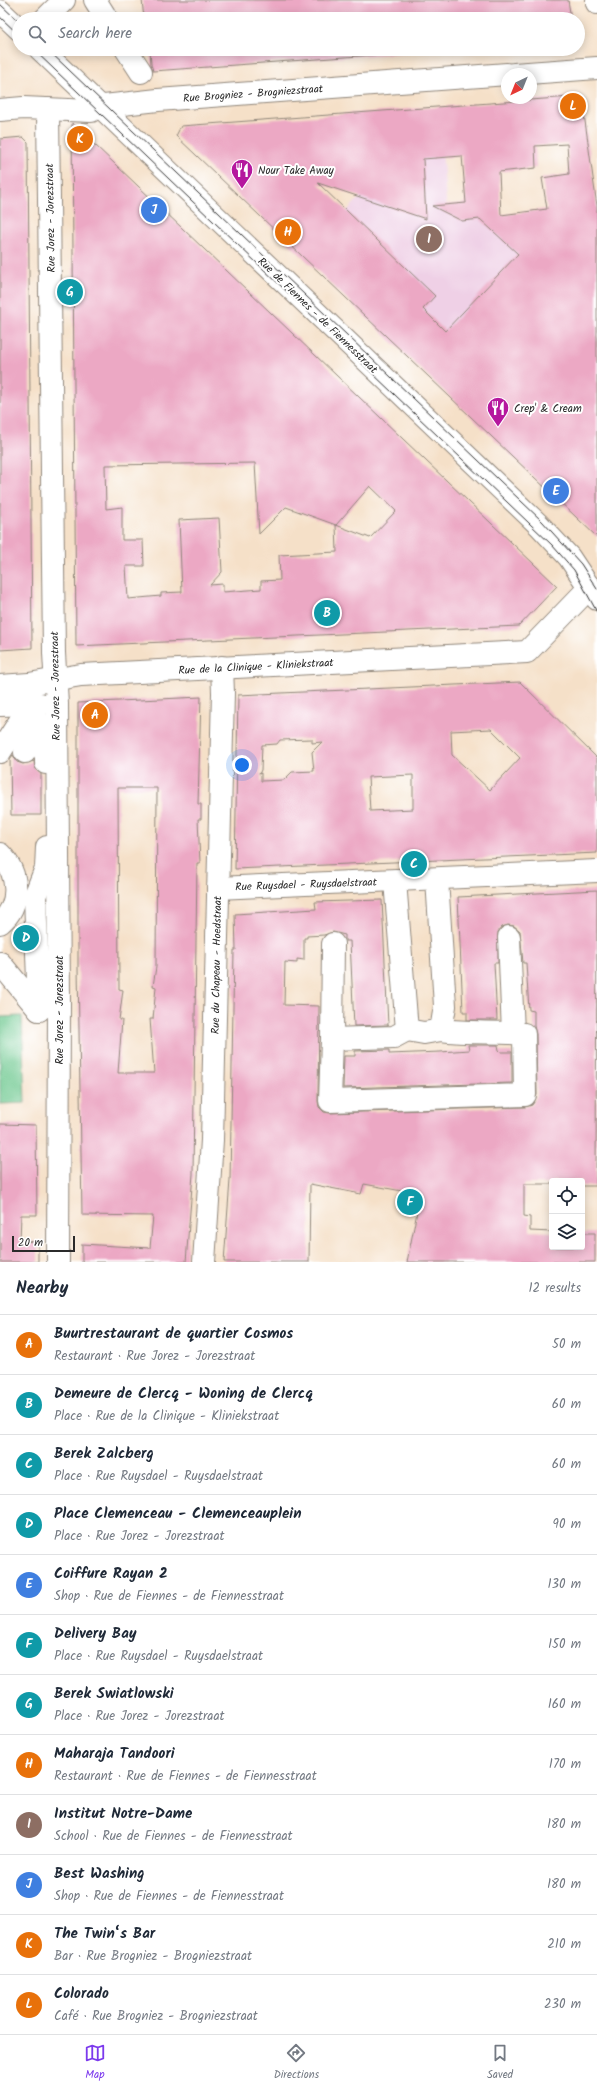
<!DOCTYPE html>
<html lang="en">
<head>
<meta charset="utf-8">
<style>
	body { margin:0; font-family:Kalam,sans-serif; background:#f6f6f7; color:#1f2937 }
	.controls { position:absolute; right:12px; bottom:12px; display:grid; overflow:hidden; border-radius:4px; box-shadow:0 2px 10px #0003 }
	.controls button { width:36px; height:36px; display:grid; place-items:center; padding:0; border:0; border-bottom:1px solid #e0e1e3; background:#fff; color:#1f2937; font:20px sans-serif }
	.compass { position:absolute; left:501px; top:68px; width:36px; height:36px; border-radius:50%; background:#fff; box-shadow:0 2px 10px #0003; rotate:223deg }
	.scale { position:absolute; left:12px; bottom:10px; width:63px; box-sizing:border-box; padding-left:4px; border:2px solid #2b2b2b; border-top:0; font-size:11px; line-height:14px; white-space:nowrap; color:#2b2b2b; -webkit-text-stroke:3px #fff; paint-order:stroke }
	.you { position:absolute; left:242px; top:765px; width:14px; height:14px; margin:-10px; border:3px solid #fff; border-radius:50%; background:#1a73e8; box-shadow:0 0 0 6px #1a73e833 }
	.badge { display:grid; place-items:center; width:26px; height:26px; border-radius:50%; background:#7c3aed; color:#fff; font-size:13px; font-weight:700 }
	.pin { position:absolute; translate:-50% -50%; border:2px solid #fff; box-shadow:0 1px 4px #0006 }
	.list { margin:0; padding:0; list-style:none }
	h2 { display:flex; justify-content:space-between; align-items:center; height:52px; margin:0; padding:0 16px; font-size:17px }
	h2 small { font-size:13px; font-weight:400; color:#747a83 }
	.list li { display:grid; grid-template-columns:26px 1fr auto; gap:12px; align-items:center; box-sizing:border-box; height:60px; padding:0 16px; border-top:1px solid #e0e1e3 }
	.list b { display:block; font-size:15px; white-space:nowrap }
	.list p { margin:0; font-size:13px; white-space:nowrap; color:#747a83 }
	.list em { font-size:13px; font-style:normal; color:#747a83 }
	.icon { flex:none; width:22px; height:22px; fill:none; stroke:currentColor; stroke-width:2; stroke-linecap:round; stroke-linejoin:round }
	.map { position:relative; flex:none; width:597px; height:1262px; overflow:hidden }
	.search { position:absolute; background:#fff; box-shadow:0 2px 10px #0003; left:12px; right:12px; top:12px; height:44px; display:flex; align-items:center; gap:10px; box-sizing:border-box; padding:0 14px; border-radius:22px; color:#747a83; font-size:15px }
	.sheet { height:772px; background:#fff }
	nav { display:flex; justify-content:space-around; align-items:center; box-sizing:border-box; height:56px; border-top:1px solid #e0e1e3; background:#fff; font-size:11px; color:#747a83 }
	nav a { display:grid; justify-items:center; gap:2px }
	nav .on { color:#7c3aed }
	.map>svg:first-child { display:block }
	.built { fill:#efd0e6 }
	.green { fill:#6fc991; stroke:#4d7a5e }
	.building { fill:#eca8c4; fill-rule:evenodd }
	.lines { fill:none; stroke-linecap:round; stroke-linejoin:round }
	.minor-casing { stroke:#90867a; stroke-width:24 }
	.minor { stroke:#fff; stroke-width:22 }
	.tram { stroke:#2b2b2b; stroke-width:1 }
	.labels { text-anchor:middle; stroke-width:4; stroke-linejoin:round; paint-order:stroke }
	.street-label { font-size:11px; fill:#2b2b2b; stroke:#fff }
	.poi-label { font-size:11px; fill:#2b2b2b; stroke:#fff; text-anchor:start }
</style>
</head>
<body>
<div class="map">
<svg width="597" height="1262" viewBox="0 0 597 1262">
	<rect width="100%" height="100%" fill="#fff"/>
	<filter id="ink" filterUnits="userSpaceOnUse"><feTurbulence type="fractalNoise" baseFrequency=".025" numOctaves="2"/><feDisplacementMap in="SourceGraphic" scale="8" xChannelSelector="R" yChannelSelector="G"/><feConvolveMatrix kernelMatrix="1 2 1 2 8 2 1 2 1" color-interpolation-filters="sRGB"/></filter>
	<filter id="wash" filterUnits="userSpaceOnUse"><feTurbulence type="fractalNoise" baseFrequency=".012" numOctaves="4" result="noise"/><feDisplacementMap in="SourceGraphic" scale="16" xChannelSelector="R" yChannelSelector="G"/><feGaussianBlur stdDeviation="0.9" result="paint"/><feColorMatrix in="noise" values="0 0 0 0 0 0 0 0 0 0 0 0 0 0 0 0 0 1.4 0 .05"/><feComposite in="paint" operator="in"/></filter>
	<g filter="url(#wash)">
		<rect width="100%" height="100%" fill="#f5e0c8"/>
		<polygon class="built" points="439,107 447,213 462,221 533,211 545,294 445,331 423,309 392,342 304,258 360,197"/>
		<polygon class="green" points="22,1016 25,1103 0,1104 0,1017"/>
		<g id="blocks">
			<g class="building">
				<polygon points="142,0 568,0 571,19 144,19"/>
				<polygon points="150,49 455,49 153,71 151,64"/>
				<path d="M571 97V109L583 107 597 206V537L176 136 181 126ZM567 144 569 174 542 178 547 209 501 215 499 172 536 168 535 146ZM462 156 466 203 432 206 462 221 480 219 518 254 445 331 423 309 435 296 318 183 426 219 423 159Z"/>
				<path d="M72 123 557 586 519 626 76 646ZM255 463 259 534 286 507 336 525 337 552 279 555 280 580 261 581V589L223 592V584L210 585 222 572 219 518 179 520 182 592 161 593V596L128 599 126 566H144L143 540H122V507L106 509 105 465ZM370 486 396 511 370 538 336 525Z"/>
				<polygon points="23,137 28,142 32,648 0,650 0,139"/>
				<path d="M520 682 597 758V853L235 869 238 695ZM491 729 520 758 490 790 452 755 451 731ZM312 739V743L322 742 312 752 314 771 292 772 284 780 261 781V773L259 774 261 770 262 745 277 744 280 740ZM413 775V809L370 811 368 777Z"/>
				<path d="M201 697 198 804H201V819H198L200 863H197L193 1174 186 1262H82V1244L150 1248 153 1216 82 1215 78 967V703ZM118 788H157L156 967 153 986 156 987 153 1019H150L154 1073H118L122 1020H119L123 990 119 989Z"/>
				<polygon points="13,755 17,762 23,764 34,761 35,769 41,774 41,815 11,815 10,759"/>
				<polygon points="597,890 596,1186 582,1186 582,1181 552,1181 552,1184 524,1184 524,1216 530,1217 530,1231 552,1232 552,1247 582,1247 582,1233 595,1233 595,1262 407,1262 417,1212 398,1209 402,1191 364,1184 361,1194 310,1184 309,1262 224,1262 230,1180 234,950 236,950 235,914 316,909 315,902 382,900 388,1025 354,1026 350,941 345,941 345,935 333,932 324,935 307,936 307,938 304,938 304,960 297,959 297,963 285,962 284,1005 319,1006 318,1101 319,1107 324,1112 330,1113 525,1107 532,1105 537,1095 536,1034 534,1026 534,1011 529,1010 526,963 523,963 520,931 514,926 508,925 502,927 498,932 498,963 494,963 497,1020 467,1020 467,1012 463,1012 458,897"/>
				<polygon points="468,1045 498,1045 499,1050 501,1052 512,1052 512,1083 343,1088 344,1056 355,1056 355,1051 389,1050 389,1054 440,1052 469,1050"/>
				<polygon points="0,1124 36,1125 37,1215 21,1215 20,1241 38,1242 38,1262 0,1262"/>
			</g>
		</g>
	</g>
	<g filter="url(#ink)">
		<use href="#blocks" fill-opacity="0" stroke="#90867a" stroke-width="1"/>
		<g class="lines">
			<g class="minor-casing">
				<g id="minor">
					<polyline points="95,0 107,19"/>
					<polyline points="597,0 597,3"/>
					<polyline points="0,11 19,29"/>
					<polyline points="45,19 64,0"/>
					<polyline points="40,49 539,525 569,557 597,599"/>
					<polyline points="126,49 141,72"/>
					<polyline points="514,74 597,68"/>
					<polyline points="48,109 54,653 57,704 59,1002 58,1262"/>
					<polyline points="0,110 23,108 91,111 95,107 158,100 507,74"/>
					<polyline points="0,686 29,684 81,675 527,652 590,587"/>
					<polyline points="31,704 46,746 46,763"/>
					<polyline points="0,705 31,704"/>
					<polyline points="0,752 31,704 40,704"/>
					<polyline points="25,752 30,711"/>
					<path d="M0 854C19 873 22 905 0 923"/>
					<polyline points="395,881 407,1030 424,1033 441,1030 445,1006 437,879"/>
					<polyline points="218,888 597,871"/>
					<polyline points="509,937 513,1033"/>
					<polyline points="333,944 332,1039 394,1037 407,1030"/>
					<polyline points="0,963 39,1010"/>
					<polyline points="39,1010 35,896 46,868 47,847"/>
					<path d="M332 1039 330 1101 525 1095 524 1034C496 1031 469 1034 441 1030"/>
					<polyline points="204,1262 212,1140 223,693 222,667"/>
				</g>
			</g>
			<use href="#minor" class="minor"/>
			<g class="tram">
				<polyline points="0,4 19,22"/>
				<polyline points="0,17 19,35"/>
				<polyline points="33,49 552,545 574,570 597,612"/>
				<polyline points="47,49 542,521 581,564 597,589"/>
			</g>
		</g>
	</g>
	<defs>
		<g id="restaurant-pin" transform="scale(1.15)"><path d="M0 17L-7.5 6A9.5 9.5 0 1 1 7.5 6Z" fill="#b5179e" stroke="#fff"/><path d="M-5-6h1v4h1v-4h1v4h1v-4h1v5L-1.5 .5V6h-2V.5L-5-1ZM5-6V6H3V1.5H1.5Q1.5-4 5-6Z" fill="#fff"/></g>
	</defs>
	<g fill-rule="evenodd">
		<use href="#restaurant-pin" x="242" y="170"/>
		<use href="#restaurant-pin" x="498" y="408"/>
	</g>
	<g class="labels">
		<g class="street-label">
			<text transform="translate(253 93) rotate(-4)" y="4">Rue Brogniez - Brogniezstraat</text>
			<text transform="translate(50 218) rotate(-91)" y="4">Rue Jorez - Jorezstraat</text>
			<text transform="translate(318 315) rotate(44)" y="4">Rue de Fiennes - de Fiennesstraat</text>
			<text transform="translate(256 666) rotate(-3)" y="4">Rue de la Clinique - Kliniekstraat</text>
			<text transform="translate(55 686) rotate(-91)" y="4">Rue Jorez - Jorezstraat</text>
			<text transform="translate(306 884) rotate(-2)" y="4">Rue Ruysdael - Ruysdaelstraat</text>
			<text transform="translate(216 965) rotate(-89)" y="4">Rue du Chapeau - Hoedstraat</text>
			<text transform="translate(59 1010) rotate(-90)" y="4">Rue Jorez - Jorezstraat</text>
		</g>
		<g class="poi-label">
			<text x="258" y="174">Nour Take Away</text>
			<text x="514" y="412">Crep' &amp; Cream</text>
		</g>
	</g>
</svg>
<div class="controls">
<button><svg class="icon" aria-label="locate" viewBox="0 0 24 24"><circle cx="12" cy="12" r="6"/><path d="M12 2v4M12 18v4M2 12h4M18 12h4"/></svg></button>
<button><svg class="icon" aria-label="layers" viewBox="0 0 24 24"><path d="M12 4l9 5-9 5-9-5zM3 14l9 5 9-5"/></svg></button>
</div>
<svg class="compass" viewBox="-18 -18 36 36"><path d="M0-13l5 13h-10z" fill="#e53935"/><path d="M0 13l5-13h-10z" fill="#747a83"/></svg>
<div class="scale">20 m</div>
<div class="you"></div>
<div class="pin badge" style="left:95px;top:715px;background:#e8710a">A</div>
<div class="pin badge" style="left:327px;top:613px;background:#0f9aa8">B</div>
<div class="pin badge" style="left:414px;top:864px;background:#0f9aa8">C</div>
<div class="pin badge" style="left:26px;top:938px;background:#0f9aa8">D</div>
<div class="pin badge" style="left:556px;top:491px;background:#3f7fe0">E</div>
<div class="pin badge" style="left:410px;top:1202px;background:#0f9aa8">F</div>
<div class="pin badge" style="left:70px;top:292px;background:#0f9aa8">G</div>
<div class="pin badge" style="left:288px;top:232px;background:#e8710a">H</div>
<div class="pin badge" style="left:429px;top:239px;background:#8d6e63">I</div>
<div class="pin badge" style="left:154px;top:210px;background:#3f7fe0">J</div>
<div class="pin badge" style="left:80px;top:139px;background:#e8710a">K</div>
<div class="pin badge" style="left:573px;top:106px;background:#e8710a">L</div>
<div class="search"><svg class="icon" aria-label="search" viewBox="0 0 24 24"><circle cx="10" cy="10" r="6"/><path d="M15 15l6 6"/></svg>Search here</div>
</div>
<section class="sheet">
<h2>Nearby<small>12 results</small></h2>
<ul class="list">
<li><span class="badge" style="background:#e8710a">A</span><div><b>Buurtrestaurant de quartier Cosmos</b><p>Restaurant · Rue Jorez - Jorezstraat</p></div><em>50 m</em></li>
<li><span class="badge" style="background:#0f9aa8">B</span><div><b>Demeure de Clercq - Woning de Clercq</b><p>Place · Rue de la Clinique - Kliniekstraat</p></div><em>60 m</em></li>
<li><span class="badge" style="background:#0f9aa8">C</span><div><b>Berek Zalcberg</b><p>Place · Rue Ruysdael - Ruysdaelstraat</p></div><em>60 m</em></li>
<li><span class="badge" style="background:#0f9aa8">D</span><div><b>Place Clemenceau - Clemenceauplein</b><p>Place · Rue Jorez - Jorezstraat</p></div><em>90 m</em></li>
<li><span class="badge" style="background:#3f7fe0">E</span><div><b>Coiffure Rayan 2</b><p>Shop · Rue de Fiennes - de Fiennesstraat</p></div><em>130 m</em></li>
<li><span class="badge" style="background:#0f9aa8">F</span><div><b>Delivery Bay</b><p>Place · Rue Ruysdael - Ruysdaelstraat</p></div><em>150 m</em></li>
<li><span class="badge" style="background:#0f9aa8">G</span><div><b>Berek Swiatlowski</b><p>Place · Rue Jorez - Jorezstraat</p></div><em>160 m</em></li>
<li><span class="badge" style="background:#e8710a">H</span><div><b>Maharaja Tandoori</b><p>Restaurant · Rue de Fiennes - de Fiennesstraat</p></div><em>170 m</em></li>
<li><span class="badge" style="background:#8d6e63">I</span><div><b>Institut Notre-Dame</b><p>School · Rue de Fiennes - de Fiennesstraat</p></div><em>180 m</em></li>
<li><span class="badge" style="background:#3f7fe0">J</span><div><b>Best Washing</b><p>Shop · Rue de Fiennes - de Fiennesstraat</p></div><em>180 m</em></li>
<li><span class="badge" style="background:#e8710a">K</span><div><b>The Twin‘s Bar</b><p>Bar · Rue Brogniez - Brogniezstraat</p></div><em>210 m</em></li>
<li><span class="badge" style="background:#e8710a">L</span><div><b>Colorado</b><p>Café · Rue Brogniez - Brogniezstraat</p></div><em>230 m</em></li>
</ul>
</section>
<nav>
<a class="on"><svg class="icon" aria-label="map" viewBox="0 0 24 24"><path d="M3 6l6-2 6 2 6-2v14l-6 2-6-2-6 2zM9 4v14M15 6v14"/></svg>Map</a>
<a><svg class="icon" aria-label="directions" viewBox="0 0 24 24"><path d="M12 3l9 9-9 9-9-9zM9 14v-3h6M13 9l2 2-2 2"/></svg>Directions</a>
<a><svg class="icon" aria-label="saved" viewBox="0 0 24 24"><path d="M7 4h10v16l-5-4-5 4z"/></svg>Saved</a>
</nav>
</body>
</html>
